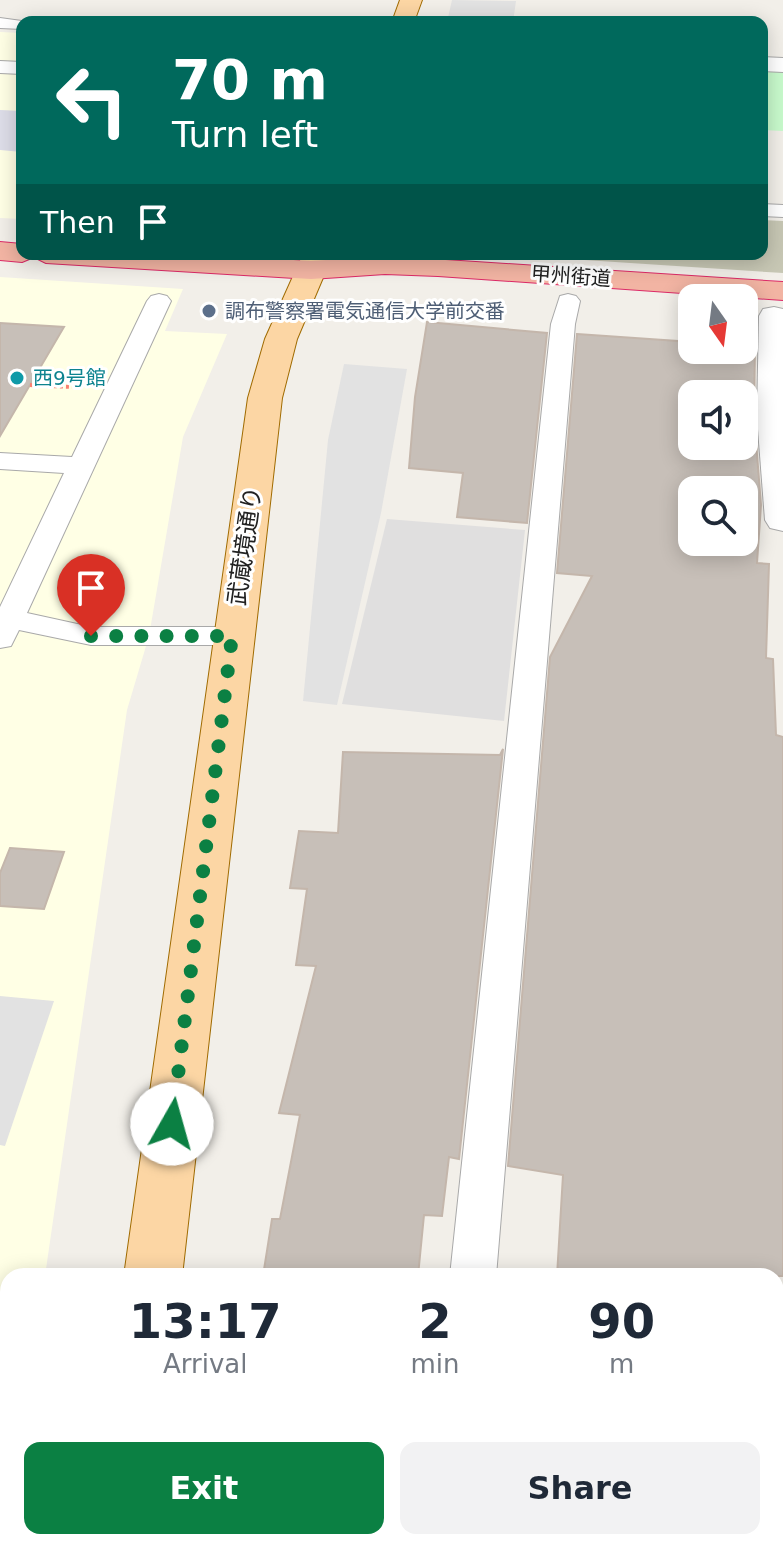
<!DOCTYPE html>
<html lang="en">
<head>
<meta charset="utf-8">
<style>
	body { margin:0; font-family:"DejaVu Sans","Noto Sans JP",sans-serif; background:#f2f2f3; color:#1f2937; height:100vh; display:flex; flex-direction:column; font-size:30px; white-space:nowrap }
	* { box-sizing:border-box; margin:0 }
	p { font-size:26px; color:#747a83 }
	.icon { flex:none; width:44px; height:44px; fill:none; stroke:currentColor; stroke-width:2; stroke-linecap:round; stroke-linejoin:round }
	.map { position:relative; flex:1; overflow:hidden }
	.drawer { position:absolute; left:0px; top:1268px; width:784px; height:282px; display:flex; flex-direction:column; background:#fff; border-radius:24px 24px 0 0; box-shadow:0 4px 20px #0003 }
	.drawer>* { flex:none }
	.top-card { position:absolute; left:16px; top:16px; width:752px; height:244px; border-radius:16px; box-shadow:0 4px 20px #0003; background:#00695c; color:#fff; overflow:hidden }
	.needle { width:52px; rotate:166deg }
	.controls { position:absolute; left:678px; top:284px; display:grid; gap:16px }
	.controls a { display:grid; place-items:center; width:80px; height:80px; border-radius:16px; background:#fff; box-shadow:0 4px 20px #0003; font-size:40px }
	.pin { position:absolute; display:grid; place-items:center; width:68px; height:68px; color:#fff; margin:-82px -34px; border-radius:50% 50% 50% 0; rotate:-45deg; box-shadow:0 0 8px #0007 }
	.pin .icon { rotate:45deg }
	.me { position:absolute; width:88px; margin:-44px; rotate:7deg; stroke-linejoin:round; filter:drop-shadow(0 0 6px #0008) }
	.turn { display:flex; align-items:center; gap:28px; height:168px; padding:0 24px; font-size:36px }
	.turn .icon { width:104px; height:104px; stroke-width:2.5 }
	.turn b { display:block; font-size:56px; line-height:68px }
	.then { display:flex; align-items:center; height:76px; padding:0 24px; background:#0003; gap:16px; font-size:30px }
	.eta { display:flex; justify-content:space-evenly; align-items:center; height:136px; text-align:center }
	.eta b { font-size:48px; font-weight:700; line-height:56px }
	.cta { display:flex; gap:16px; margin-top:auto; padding:16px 24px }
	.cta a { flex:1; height:92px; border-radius:16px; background:#0b8043; color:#fff; font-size:32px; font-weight:700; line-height:92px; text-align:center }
	.cta a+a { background:#f2f2f3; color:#1f2937 }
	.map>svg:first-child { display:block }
	.residential { fill:#e0dfdf }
	.education { fill:#ffffe5 }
	.construction { fill:#c7c7b4 }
	.park { fill:#c8facc }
	.parking { fill:#e2e2e2 }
	.plaza { fill:#dddde8 }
	.building { fill:#c7bfb8; stroke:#c4b6ab; stroke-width:2; fill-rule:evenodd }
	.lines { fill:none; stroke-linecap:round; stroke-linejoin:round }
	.service-casing { stroke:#a9a9a9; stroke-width:2 }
	.minor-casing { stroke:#a9a9a9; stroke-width:2 }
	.primary-casing { stroke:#a06b00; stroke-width:2 }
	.trunk-casing { stroke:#dc2a67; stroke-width:2 }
	.path { stroke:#fa8072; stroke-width:4; stroke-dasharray:3 3; stroke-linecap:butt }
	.service { fill:#fff; fill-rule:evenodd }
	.minor { fill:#fff; fill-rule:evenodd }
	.primary { fill:#fcd6a4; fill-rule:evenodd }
	.trunk { fill:#f2b4a3; fill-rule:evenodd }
	.route { stroke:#0b8043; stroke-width:14; stroke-dasharray:0 25.2 }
	.service-dot { fill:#5c6f8a; stroke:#fff; stroke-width:3 }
	.culture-dot { fill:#0f9aa8; stroke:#fff; stroke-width:3 }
	.labels { text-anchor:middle; stroke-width:6; stroke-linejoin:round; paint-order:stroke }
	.far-street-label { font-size:20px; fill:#222; stroke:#fff }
	.far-service-label { font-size:20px; fill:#4e5e75; stroke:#fff; text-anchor:start }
	.far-culture-label { font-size:20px; fill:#0d838f; stroke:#fff; text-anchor:start }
	.street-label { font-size:24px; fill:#222; stroke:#fff }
</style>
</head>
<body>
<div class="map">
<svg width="783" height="1549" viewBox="0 0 783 1549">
	<rect width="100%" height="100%" fill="#f2efe9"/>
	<!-- residential -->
	<path class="residential" d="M387,519L525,530L504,721L342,704Z"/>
	<!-- education -->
	<g class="education">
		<path d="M0,32L22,33V219L0,218Z"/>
		<path d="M0,277L183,289L165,331L227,334L183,437L149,636L127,710L45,1276H8L6,1549H0Z"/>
	</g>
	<!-- construction -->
	<path class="construction" d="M762,220L783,221V273L492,254H762Z"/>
	<!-- park -->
	<path class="park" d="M762,62L783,63V131L762,130Z"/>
	<!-- parking -->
	<g class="parking">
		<path d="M452,0L516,1L513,22H447Z"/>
		<path d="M344,364L407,369L381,513L337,705L303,701L328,440Z"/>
		<path d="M0,996L54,1001L5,1146L0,1145Z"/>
	</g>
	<!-- plaza -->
	<path class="plaza" d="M0,110L22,111V152L0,150Z"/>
	<!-- building -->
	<g class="building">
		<path d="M427,322L547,333L527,523L457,517L463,473L409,468L415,397Z"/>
		<path d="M0,323L64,327L0,436Z"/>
		<path d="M577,334L692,342V350H744V346H755L754,416L761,505L757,563L769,564L766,658L773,659L776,735L783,737V1276H557L563,1175L508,1166L550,657L592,576L557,573ZM692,394H744V446H692ZM692,490H744V542H692Z"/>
		<path d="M503,749L459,1159L449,1157L442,1216L424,1215L418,1276H263L272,1219H280L300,1115L279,1113L316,966L296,965L307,889L290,888L299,831L338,833L343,752L500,755Z"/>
		<path d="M10,848L64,852L44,909L0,906V873Z"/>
	</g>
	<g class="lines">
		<defs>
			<g id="service">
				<path d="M0,18L29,22H22V29L0,28Z"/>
				<path d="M0,61L22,62V74L0,73Z"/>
				<path d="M762,204L783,205V217L762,216Z"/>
				<path d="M159,294L167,296L171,301L27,613L91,627H232L243,629L247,636L243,643L232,645H91L19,630L11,646L0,648V607L64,473L0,469V453L72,457L147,301L151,296Z"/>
				<path d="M568,294L576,296L580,301L575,324L496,1276H450L551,324L560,296Z"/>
			</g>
			<g id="minor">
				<path d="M762,57L783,58V72L762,71Z"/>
				<path d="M774,307L783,309V531L770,528L765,520L757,416L759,316L763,309Z"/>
			</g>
			<g id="primary">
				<path d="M400,0H422L414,22H392Z"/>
				<path d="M303,254H333L297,339L282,398L182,1276H124L248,398L265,339Z"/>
				<path d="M87,1542H153L152,1549H86Z"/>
			</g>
			<path id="trunk" d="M0,242L22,244V254H192L311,261L385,256L783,282V300L438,276L385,274L311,279L46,263L34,257L22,262L0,260Z"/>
		</defs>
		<!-- service casing -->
		<use href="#service" class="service-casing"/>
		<!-- minor casing -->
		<use href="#minor" class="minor-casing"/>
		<!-- primary casing -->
		<use href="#primary" class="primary-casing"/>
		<!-- trunk casing -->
		<use href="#trunk" class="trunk-casing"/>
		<!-- path -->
		<path class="path" d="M30,385L72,387"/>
		<!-- service -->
		<use href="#service" class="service"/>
		<!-- minor -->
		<use href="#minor" class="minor"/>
		<!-- primary -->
		<use href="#primary" class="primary"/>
		<!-- trunk -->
		<use href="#trunk" class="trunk"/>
	</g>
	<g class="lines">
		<!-- route -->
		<path class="route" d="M91,636H232L172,1124"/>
	</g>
	<!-- markers -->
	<circle class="service-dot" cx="209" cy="311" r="8"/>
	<circle class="culture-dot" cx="17" cy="378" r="8"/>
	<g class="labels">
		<!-- far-street labels -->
		<g class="far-street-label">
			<text transform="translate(571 276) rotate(4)" y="7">甲州街道</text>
		</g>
		<!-- far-service labels -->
		<g class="far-service-label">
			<text x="225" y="318">調布警察署電気通信大学前交番</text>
		</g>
		<!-- far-culture labels -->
		<g class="far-culture-label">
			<text x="33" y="385">西9号館</text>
		</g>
		<!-- street labels -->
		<g class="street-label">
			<text transform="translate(245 546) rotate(-82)" y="8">武蔵境通り</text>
		</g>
	</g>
</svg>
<div class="controls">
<a><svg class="needle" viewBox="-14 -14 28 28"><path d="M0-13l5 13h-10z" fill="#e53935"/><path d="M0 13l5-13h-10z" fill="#747a83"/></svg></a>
<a><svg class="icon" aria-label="sound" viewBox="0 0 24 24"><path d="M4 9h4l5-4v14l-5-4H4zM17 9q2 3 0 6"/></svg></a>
<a><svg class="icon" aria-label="search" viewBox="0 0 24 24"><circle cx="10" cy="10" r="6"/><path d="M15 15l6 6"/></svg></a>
</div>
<div class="pin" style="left:91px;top:636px;background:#d93025"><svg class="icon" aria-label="arrive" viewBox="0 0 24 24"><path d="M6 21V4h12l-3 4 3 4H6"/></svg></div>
<svg class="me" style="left:172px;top:1124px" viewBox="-20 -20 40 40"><circle r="19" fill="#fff"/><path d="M0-13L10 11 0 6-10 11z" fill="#0b8043"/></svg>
<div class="top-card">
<div class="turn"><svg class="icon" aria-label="left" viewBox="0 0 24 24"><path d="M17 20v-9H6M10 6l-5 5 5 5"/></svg><div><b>70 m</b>Turn left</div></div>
<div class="then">Then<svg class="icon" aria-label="arrive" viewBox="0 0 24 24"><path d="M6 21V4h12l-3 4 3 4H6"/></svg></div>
</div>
<section class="drawer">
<div class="eta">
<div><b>13:17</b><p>Arrival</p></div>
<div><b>2</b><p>min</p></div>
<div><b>90</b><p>m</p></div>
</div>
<div class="cta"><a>Exit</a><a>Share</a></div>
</section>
</div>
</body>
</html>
